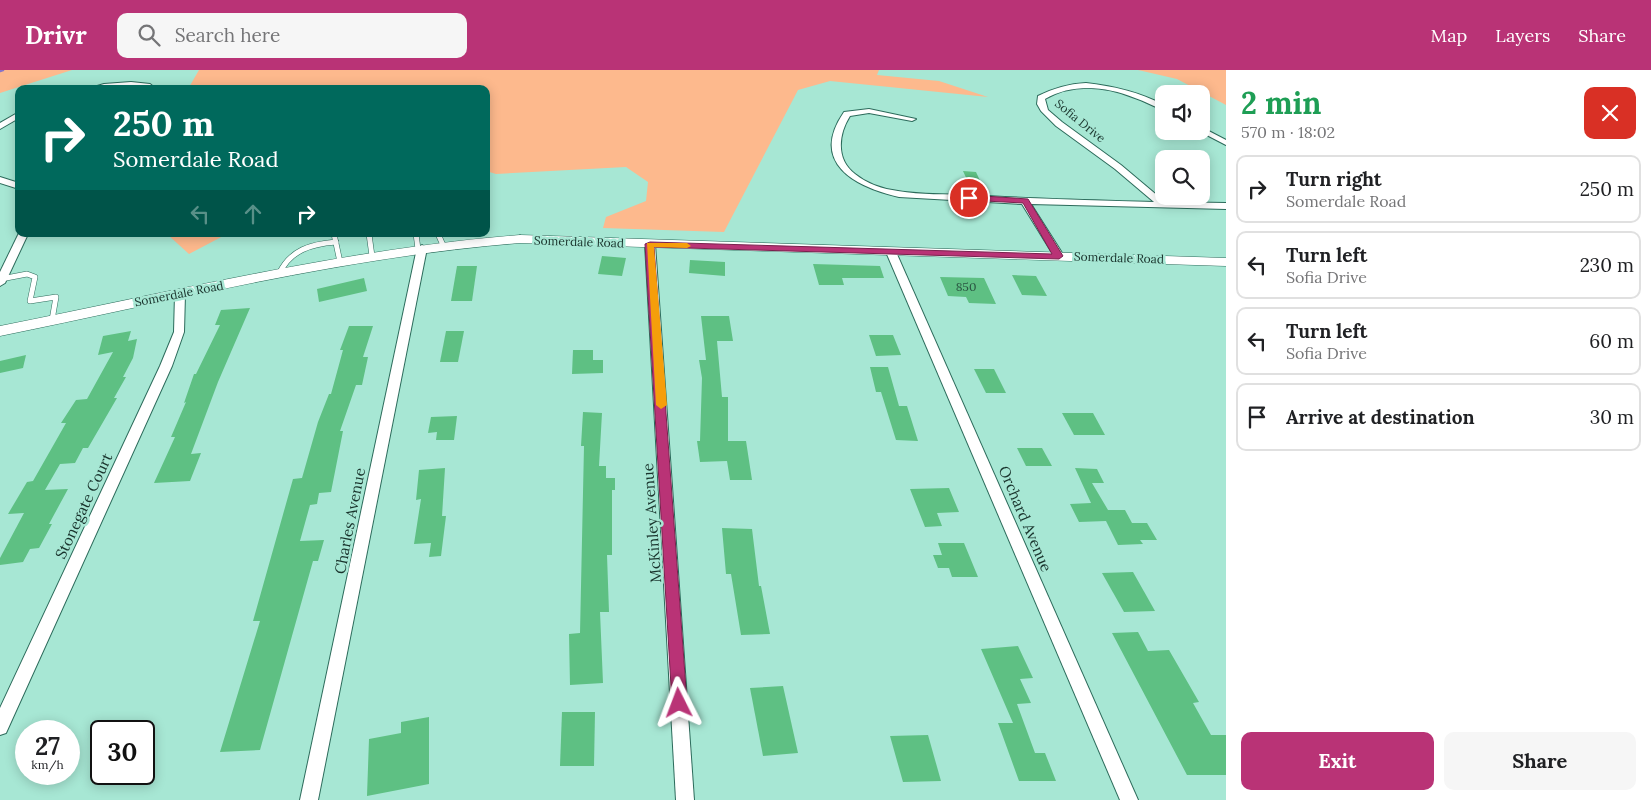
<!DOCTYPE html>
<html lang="en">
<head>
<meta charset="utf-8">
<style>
	body { margin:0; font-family:Lora,serif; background:#f6f6f6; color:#202124; height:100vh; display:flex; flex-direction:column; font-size:19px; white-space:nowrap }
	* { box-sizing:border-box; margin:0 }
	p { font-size:16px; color:#757577 }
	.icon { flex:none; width:28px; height:28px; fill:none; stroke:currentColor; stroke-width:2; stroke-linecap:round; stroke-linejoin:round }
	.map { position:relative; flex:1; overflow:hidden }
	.drawer { display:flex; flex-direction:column; background:#fff; width:425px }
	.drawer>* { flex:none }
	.guide { position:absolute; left:15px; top:15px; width:475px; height:152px; border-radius:10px; box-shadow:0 2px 12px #0003; background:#00695c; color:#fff; overflow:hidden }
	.fabs { position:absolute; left:1155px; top:15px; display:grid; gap:10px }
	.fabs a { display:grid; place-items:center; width:55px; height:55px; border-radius:10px; background:#fff; box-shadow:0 2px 12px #0003; font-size:25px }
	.speed { position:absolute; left:15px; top:650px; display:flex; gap:10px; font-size:25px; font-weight:700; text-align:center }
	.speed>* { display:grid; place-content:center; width:65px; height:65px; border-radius:50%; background:#fff; box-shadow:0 2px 12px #0003; line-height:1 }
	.speed small { font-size:12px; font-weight:400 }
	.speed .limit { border:2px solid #111; border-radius:8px; background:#fff; color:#111 }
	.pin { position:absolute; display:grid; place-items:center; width:42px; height:42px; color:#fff; margin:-21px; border:2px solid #fff; border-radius:50%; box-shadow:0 1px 5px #0007 }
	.me { position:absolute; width:55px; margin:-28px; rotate:357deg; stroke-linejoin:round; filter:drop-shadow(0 0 4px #0008) }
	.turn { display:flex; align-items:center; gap:18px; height:105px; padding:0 15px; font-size:22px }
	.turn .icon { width:65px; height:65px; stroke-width:2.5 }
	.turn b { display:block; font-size:35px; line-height:42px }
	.lanes { display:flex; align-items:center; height:48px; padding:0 15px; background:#0003; justify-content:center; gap:25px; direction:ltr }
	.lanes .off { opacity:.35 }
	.round { display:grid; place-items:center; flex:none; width:52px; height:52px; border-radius:10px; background:#f6f6f6 }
	.head { display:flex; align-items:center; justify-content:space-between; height:85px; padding:0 15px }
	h1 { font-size:30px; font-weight:700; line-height:38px; color:#1e9e55 }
	.cta { display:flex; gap:10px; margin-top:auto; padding:10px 15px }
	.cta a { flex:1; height:58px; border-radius:10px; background:#b93376; color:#fff; font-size:20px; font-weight:700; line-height:58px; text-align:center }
	.cta a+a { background:#f6f6f6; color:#202124 }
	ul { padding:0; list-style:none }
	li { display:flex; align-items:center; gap:15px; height:68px; margin:0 10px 8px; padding:0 5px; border:2px solid #e0e0e0; border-radius:10px }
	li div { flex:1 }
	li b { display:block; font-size:19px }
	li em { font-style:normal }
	header { display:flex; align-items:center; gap:30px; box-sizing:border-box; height:70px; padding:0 25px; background:#b93376; color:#fff }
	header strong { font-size:24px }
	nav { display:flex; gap:28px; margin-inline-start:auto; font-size:18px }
	.search { width:350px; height:45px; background:#f6f6f6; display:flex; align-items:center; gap:12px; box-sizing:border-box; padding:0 18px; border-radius:10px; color:#757577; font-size:19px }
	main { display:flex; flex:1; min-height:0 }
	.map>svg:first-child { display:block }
	.green { fill:#fdb98d }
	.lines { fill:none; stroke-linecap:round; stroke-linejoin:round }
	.stream { stroke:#8872c8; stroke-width:2.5 }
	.building { fill:#5ec083 }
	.lane-casing { stroke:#2c6b5b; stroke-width:6 }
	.street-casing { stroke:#2c6b5b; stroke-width:2 }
	.secondary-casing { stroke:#2c6b5b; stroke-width:1 }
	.lane { stroke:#fff; stroke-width:5 }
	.street { fill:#fff; fill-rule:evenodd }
	.secondary { fill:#fff; fill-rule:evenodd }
	.route { fill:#b93376; stroke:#78214d }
	.slow { fill:#f59e0b }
	.labels { text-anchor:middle; stroke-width:5; stroke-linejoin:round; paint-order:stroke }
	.far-street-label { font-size:12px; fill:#19332c; stroke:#a7e7d4 }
	.number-label { font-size:12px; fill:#2a5642 }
	.street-label { font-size:15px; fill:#19332c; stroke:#a7e7d4 }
</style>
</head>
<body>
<header>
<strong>Drivr</strong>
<div class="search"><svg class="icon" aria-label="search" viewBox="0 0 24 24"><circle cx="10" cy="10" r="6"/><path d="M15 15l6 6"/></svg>Search here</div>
<nav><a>Map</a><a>Layers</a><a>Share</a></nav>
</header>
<main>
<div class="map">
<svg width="1226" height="730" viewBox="0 0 1226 730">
	<rect width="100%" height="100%" fill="#a7e7d4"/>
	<!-- green -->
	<g class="green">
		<path d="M0,0H72L0,23Z"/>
		<path d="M199,0H879L877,5L939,11L988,27L830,11L798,20L724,162L603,158L606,147L646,131L648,112L626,97L496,104L486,101V19H188Z"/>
		<path d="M1138,0H1226V35L1177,9Z"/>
		<path d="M167,164H227L189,184Z"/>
	</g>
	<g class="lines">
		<!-- stream -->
		<path class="stream" d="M0,1L3,0"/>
	</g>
	<!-- building -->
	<g class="building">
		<path d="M963,101L976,102L982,115L969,114Z"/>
		<path d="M602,186L626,188L622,206L598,204Z"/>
		<path d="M690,190L725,192V206L689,203Z"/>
		<path d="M813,194L880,196L884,208H842L844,215H819Z"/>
		<path d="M457,196H477L472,231H451Z"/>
		<path d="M1012,205L1036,206L1047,226L1022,225Z"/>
		<path d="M940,207L984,208L996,234L969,233L966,227L948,226Z"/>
		<path d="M364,208L367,221L319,232L317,219Z"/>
		<path d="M250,238L218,312L191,384L201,383L190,411L154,413L175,367H171L186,332L184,333L194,304H196L220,255H215L221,240Z"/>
		<path d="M701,246H729L733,271H717L722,327H728V371H746L752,410H730L727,391L700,392L697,371H700L702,308L699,290H706Z"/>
		<path d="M349,256H373L363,287H368L362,315H356L340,361H343L331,422L319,423L317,434L310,435L300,471L324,470L318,491H313L260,680L220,682L260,551H253L293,409L302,408L318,352L329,324H331L343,280H340Z"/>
		<path d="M131,261L128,271L137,269L133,288L123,307H126L114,328H117L88,378H83L75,393L60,394L45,420L68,419L49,454H52L39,478L30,479L23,492L0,495V488L24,443L8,444L27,412L33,411L66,353H61L76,330L87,329L113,282L98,285L103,266Z"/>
		<path d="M446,261H464L458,292H440Z"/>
		<path d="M869,265H893L901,285L876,286Z"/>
		<path d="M573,280H593V290H603V303L572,304Z"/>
		<path d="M26,285L23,298L0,303V291Z"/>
		<path d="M870,297H888L899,336H907L918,371L896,370L881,322H876Z"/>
		<path d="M974,299H994L1006,323H986Z"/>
		<path d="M583,342L602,343L599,396H606V408H615V420H612V485H607L609,542H600L603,613L570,615L569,564L580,563L584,376H581Z"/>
		<path d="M1062,343H1093L1105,365H1074Z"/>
		<path d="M457,346L454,370H436L437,362L428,363L431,347Z"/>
		<path d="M1017,378H1042L1052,396H1026Z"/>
		<path d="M445,398L442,446H446L441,486L429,487L431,473L414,474L421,429L416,430L419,400Z"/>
		<path d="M1075,398L1097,399L1104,413H1092L1108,440H1125L1132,453H1147L1157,470H1140L1143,474L1118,475L1106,451L1079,452L1070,434L1091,433Z"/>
		<path d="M949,418L959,442L937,443L942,456L925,457L910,419Z"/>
		<path d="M722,458L752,459L759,516H761L770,564L741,565L731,504H726Z"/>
		<path d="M938,473H964L978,507H952L949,498H938L933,485H942Z"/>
		<path d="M1133,502L1155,541L1124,542L1102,503Z"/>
		<path d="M1138,562L1148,581L1169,580L1199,632L1193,633L1211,665H1226V705H1187L1112,563Z"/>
		<path d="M1018,576L1033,608L1020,609L1031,633L1017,634L1035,683H1045L1056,711H1019L998,653H1013L981,579Z"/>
		<path d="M783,616L798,683L763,686L750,618Z"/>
		<path d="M562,642H595L594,696H560Z"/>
		<path d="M429,647V714L367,726L369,669L401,663V652Z"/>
		<path d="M928,665L941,711L903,712L890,666Z"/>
	</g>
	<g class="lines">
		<defs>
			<g id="lane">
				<path d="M334,164L340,192"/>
				<path d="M369,164L372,186"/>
				<path d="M416,164L418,179"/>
				<path d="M438,164L443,175"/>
				<path d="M279,204C290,180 311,174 336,172"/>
				<path d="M1,209L27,204L35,207L30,231L56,227L52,250"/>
			</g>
			<g id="street">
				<path d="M131,12L150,14L156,19L131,16L87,19L104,14Z"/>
				<path d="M1086,13C1113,16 1139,22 1164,35V40C1154,37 1145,31 1135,28C1105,16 1073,13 1045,29L1048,40L1062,52L1121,95L1165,132L1226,133V139L1031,134L1064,186L1059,189L1054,186L1022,134L899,127C855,117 809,93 844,42L869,39L916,49L912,51L869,43L850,46C838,65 836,90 855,104C867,114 883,119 898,121C921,125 946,124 970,125C1031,129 1092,130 1154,132L1115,99L1056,56L1041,41L1037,34L1038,26C1054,18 1068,14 1086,13Z"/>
				<path d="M19,42V48L0,59V53Z"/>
				<path d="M1201,57L1226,70V75L1199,61H1201Z"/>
				<path d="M0,107L19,113V119L0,113Z"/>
				<path d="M19,163L28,164L5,213L0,216V202Z"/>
				<path d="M650,171L655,174L694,730H676L645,174Z"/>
				<path d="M422,175L427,178L318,730H300L417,178Z"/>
				<path d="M891,179L896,182L1138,730H1120L886,182Z"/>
				<path d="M180,221L185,224L184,262L172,296L6,663L0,665V638L160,296L174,262L175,224Z"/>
			</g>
			<path id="secondary" d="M520,165L1226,188V196L520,173C345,187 172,231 0,266V256C172,222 345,179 520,165Z"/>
		</defs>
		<!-- lane casing -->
		<use href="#lane" class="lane-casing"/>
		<!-- street casing -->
		<use href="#street" class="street-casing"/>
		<!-- secondary casing -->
		<use href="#secondary" class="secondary-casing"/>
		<!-- lane -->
		<use href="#lane" class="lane"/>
		<!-- street -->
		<use href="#street" class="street"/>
		<!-- secondary -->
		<use href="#secondary" class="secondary"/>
	</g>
	<!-- route -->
	<path class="route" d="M969,125L1028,129L1063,186L1059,189L654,177L687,633L685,639L679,641L674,639L672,633L645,174L650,172L1052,184L1023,133L966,130V126Z"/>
	<!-- slow -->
	<path class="slow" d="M647,173H687L691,176L687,178L654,177L667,335L661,339L656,335Z"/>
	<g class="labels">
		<!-- far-street labels -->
		<g class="far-street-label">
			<text transform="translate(1080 51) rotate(39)" y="4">Sofia Drive</text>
			<text transform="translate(579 172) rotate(2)" y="4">Somerdale Road</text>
			<text transform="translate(1119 188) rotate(2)" y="4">Somerdale Road</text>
			<text transform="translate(179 224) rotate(-11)" y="4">Somerdale Road</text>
		</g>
		<!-- number labels -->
		<g class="number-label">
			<text x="966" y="221">850</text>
		</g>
		<!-- street labels -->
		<g class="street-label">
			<text transform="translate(84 436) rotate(-65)" y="5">Stonegate Court</text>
			<text transform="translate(1025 449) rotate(67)" y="5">Orchard Avenue</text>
			<text transform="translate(350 451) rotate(-79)" y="5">Charles Avenue</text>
			<text transform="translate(652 453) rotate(-94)" y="5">McKinley Avenue</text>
		</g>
	</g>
</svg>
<div class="fabs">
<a><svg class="icon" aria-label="sound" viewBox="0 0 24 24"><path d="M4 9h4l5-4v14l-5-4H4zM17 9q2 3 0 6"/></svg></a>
<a><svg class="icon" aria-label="search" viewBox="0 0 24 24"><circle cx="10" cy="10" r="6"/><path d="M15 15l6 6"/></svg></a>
</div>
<div class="speed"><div>27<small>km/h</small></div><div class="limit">30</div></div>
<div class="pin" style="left:969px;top:128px;background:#d93025"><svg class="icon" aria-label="arrive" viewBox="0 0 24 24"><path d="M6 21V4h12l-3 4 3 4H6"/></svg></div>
<svg class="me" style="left:679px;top:633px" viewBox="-20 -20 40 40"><path d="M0-17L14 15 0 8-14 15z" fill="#b93376" stroke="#fff" stroke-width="4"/></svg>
<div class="guide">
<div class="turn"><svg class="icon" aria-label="right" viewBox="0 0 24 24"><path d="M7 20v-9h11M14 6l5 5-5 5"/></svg><div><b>250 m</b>Somerdale Road</div></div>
<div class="lanes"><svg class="icon off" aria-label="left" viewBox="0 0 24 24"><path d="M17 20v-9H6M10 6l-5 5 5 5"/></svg><svg class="icon off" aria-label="ahead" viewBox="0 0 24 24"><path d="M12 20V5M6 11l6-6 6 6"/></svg><svg class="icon" aria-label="right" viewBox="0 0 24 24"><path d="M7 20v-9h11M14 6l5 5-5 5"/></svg></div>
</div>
</div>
<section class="drawer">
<div class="head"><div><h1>2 min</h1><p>570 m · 18:02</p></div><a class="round" style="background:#d93025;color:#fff"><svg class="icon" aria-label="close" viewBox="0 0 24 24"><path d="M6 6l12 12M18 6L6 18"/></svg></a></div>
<ul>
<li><svg class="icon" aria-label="right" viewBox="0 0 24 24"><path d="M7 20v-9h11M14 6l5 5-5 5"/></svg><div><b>Turn right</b><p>Somerdale Road</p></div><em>250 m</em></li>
<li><svg class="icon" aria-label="left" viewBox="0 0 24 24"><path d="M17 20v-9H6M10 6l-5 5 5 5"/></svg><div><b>Turn left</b><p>Sofia Drive</p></div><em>230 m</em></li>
<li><svg class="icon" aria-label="left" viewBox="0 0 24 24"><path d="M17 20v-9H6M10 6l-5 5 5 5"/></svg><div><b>Turn left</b><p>Sofia Drive</p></div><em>60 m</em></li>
<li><svg class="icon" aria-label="arrive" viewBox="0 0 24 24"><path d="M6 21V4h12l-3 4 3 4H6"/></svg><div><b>Arrive at destination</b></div><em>30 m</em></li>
</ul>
<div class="cta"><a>Exit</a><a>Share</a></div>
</section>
</main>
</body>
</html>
